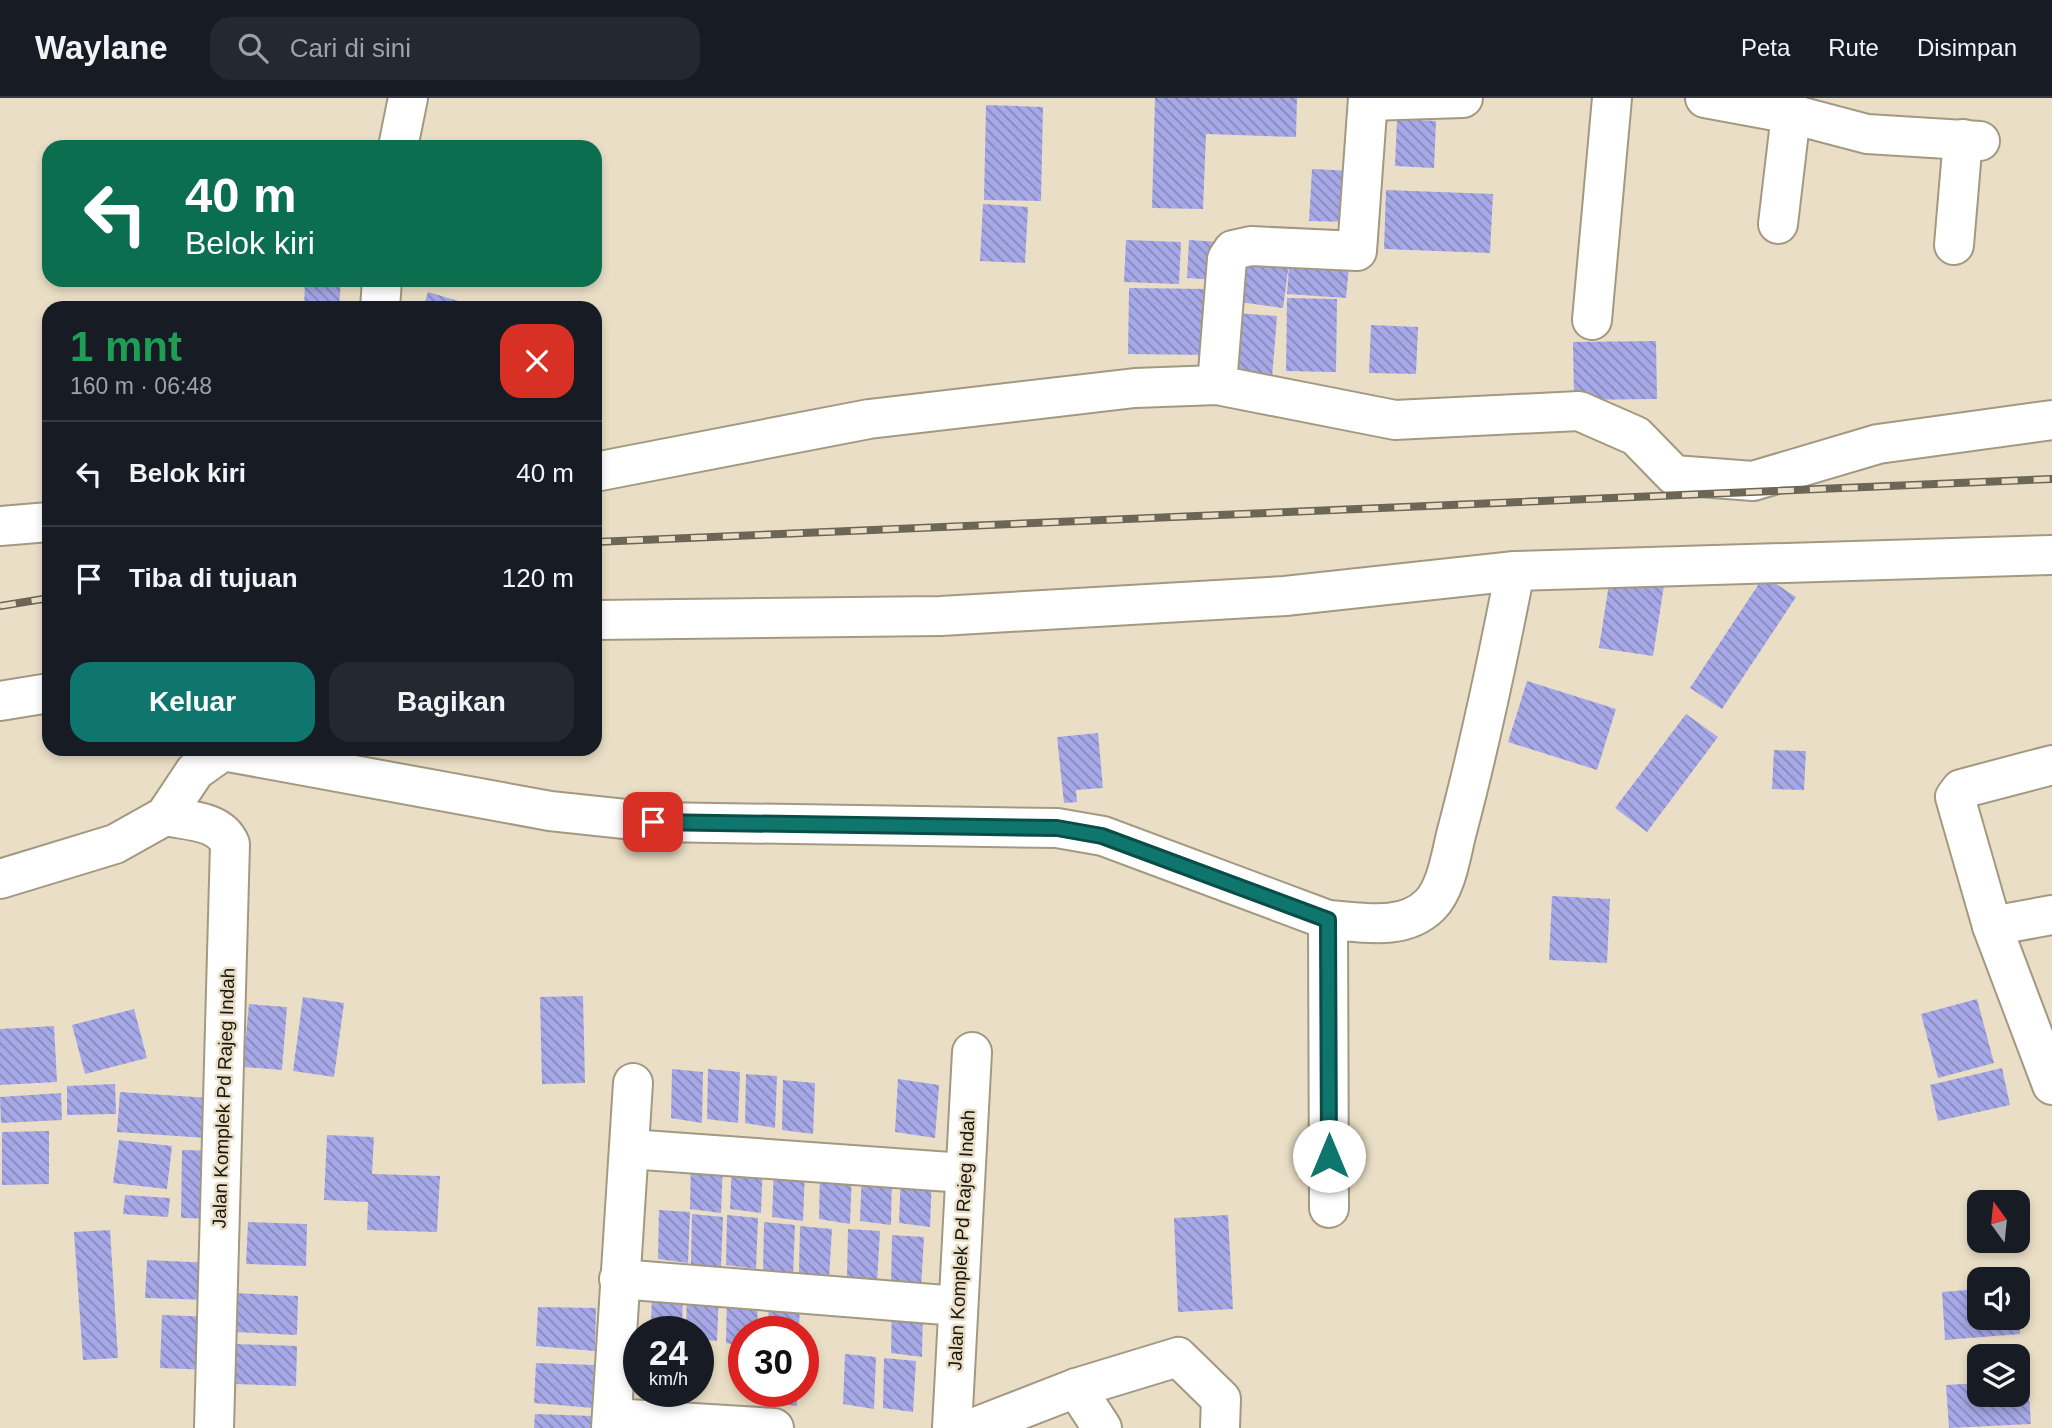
<!DOCTYPE html>
<html lang="id">
<head>
<meta charset="utf-8">
<style>
	body { margin:0; font-family:Arial,sans-serif; background:#242831; color:#f1f3f6; height:100vh; display:flex; flex-direction:column; font-size:26px; white-space:nowrap }
	* { box-sizing:border-box; margin:0 }
	p { font-size:23px; color:#9ea1a6 }
	.icon { flex:none; width:38px; height:38px; fill:none; stroke:currentColor; stroke-width:2; stroke-linecap:round; stroke-linejoin:round }
	.map { position:relative; flex:1; overflow:hidden }
	.details { position:absolute; left:42px; top:203px; width:560px; height:455px; display:flex; flex-direction:column; background:#171b24; border-radius:21px; box-shadow:0 4px 10px #0003 }
	.details>* { flex:none }
	.hud { position:absolute; left:42px; top:42px; width:560px; height:147px; border-radius:21px; box-shadow:0 4px 10px #0003; background:#0b6e4f; color:#fff; overflow:hidden }
	.needle { width:46px; rotate:345deg }
	.controls { position:absolute; left:1967px; top:1092px; display:grid; gap:14px }
	.controls a { display:grid; place-items:center; width:63px; height:63px; border-radius:14px; background:#171b24; box-shadow:0 4px 10px #0003; font-size:35px }
	.speed { position:absolute; left:623px; top:1218px; display:flex; gap:14px; font-size:35px; font-weight:700; text-align:center }
	.speed>* { display:grid; place-content:center; width:91px; height:91px; border-radius:50%; background:#171b24; box-shadow:0 4px 10px #0003; line-height:1 }
	.speed small { font-size:18px; font-weight:400 }
	.speed .limit { border:10px solid #d22; background:#fff; color:#111 }
	.pin { position:absolute; display:grid; place-items:center; width:60px; height:60px; color:#fff; margin:-30px; border-radius:14px; box-shadow:0 4px 10px #0006 }
	.me { position:absolute; width:77px; margin:-38px; rotate:0deg; stroke-linejoin:round; filter:drop-shadow(0 0 5px #0008) }
	.turn { display:flex; align-items:center; gap:24px; height:147px; padding:0 28px; font-size:32px }
	.turn .icon { width:91px; height:91px; stroke-width:2.5 }
	.turn b { display:block; font-size:49px; line-height:60px }
	.round { display:grid; place-items:center; flex:none; width:74px; height:74px; border-radius:21px; background:#242831 }
	.head { display:flex; align-items:center; justify-content:space-between; height:119px; padding:0 28px }
	h1 { font-size:42px; font-weight:700; line-height:52px; color:#1e9e55 }
	.action { display:flex; gap:14px; margin-top:auto; padding:14px 28px }
	.action a { flex:1; height:80px; border-radius:21px; background:#0f766e; color:#fff; font-size:28px; font-weight:700; line-height:80px; text-align:center }
	.action a+a { background:#242831; color:#f1f3f6 }
	ul { padding:0; list-style:none }
	li { display:flex; align-items:center; gap:21px; height:105px; padding:0 28px; border-top:2px solid #363941 }
	li div { flex:1 }
	li b { display:block; font-size:26px }
	li em { font-style:normal }
	header { display:flex; align-items:center; gap:42px; box-sizing:border-box; height:98px; padding:0 35px; background:#171b24; border-bottom:2px solid #363941 }
	header strong { font-size:33px }
	nav { display:flex; gap:38px; margin-inline-start:auto; font-size:24px }
	.search { width:490px; height:63px; background:#242831; display:flex; align-items:center; gap:18px; box-sizing:border-box; padding:0 24px; border-radius:21px; color:#9ea1a6; font-size:26px }
	.map>svg:first-child { display:block }
	.building { fill:url(#building-back-hatch) }
	.lines { fill:none; stroke-linecap:round; stroke-linejoin:round }
	.street-casing { stroke:#a39981; stroke-width:42 }
	.street { stroke:#fff; stroke-width:38 }
	.rail-casing { stroke:#6d6657; stroke-width:8 }
	.rail { stroke:#eadfc6; stroke-width:5; stroke-dasharray:16; stroke-linecap:butt }
	.route-casing { stroke:#0a4d48; stroke-width:18 }
	.route { stroke:#0f766e; stroke-width:12 }
	.labels { text-anchor:middle; stroke-width:5; stroke-linejoin:round; paint-order:stroke }
	.street-label { font-size:19px; fill:#1b170e; stroke:#eadfc6 }
</style>
</head>
<body>
<header>
<strong>Waylane</strong>
<div class="search"><svg class="icon" aria-label="search" viewBox="0 0 24 24"><circle cx="10" cy="10" r="6"/><path d="M15 15l6 6"/></svg>Cari di sini</div>
<nav><a>Peta</a><a>Rute</a><a>Disimpan</a></nav>
</header>
<div class="map">
<svg width="2052" height="1330" viewBox="0 0 2052 1330">
	<defs>
		<pattern id="building-back-hatch" width="6" height="6" patternUnits="userSpaceOnUse" patternTransform="scale(1.75)"><rect width="6" height="6" fill="#a6a8e7"/><path d="M-1 5l2 2M0 0l6 6M5-1l2 2" fill="none" stroke="#8688ba"/></pattern>
	</defs>
	<rect width="100%" height="100%" fill="#eadfc6"/>
	<!-- building -->
	<g class="building">
		<path d="M1155,0H1297L1296,39L1206,36L1203,111L1152,110Z"/>
		<path d="M986,7L1043,9L1041,103L984,102Z"/>
		<path d="M1397,21L1436,23L1434,70L1395,68Z"/>
		<path d="M1312,71L1355,73L1353,124L1309,123Z"/>
		<path d="M1386,92L1493,96L1490,155L1384,151Z"/>
		<path d="M983,106L1028,109L1025,165L980,163Z"/>
		<path d="M1126,142L1181,144L1179,186L1124,184Z"/>
		<path d="M1189,142L1220,144L1218,182L1187,180Z"/>
		<path d="M1290,155L1350,159L1346,200L1287,196Z"/>
		<path d="M1238,158L1289,165L1283,210L1232,203Z"/>
		<path d="M305,182H341L339,210H304Z"/>
		<path d="M1129,190L1210,191L1209,257L1128,256Z"/>
		<path d="M428,194L479,209V210H423Z"/>
		<path d="M1287,200L1337,201L1336,274L1286,273Z"/>
		<path d="M1236,215L1277,218L1272,280L1231,276Z"/>
		<path d="M1371,227L1418,229L1416,276L1369,275Z"/>
		<path d="M1656,243L1657,301L1574,302L1573,244Z"/>
		<path d="M1611,473L1665,481L1653,558L1599,550Z"/>
		<path d="M1764,478L1796,499L1722,611L1690,590Z"/>
		<path d="M1527,583L1616,611L1597,672L1508,644Z"/>
		<path d="M1686,616L1718,639L1647,734L1615,710Z"/>
		<path d="M1098,635L1103,690L1076,692L1077,704L1064,705L1057,639Z"/>
		<path d="M1774,652L1806,653L1804,692L1772,691Z"/>
		<path d="M1552,798L1610,801L1607,865L1549,862Z"/>
		<path d="M583,898L585,985L542,986L540,899Z"/>
		<path d="M303,899L344,905L334,979L293,973Z"/>
		<path d="M1977,901L1994,965L1938,980L1921,916Z"/>
		<path d="M249,906L287,909L282,972L243,969Z"/>
		<path d="M134,911L147,960L85,976L72,927Z"/>
		<path d="M54,928L57,984L0,987V931Z"/>
		<path d="M2002,970L2010,1007L1938,1023L1930,987Z"/>
		<path d="M672,971L703,974L702,1025L671,1020Z"/>
		<path d="M708,971L740,974L738,1025L707,1021Z"/>
		<path d="M746,976L777,978L775,1030L745,1025Z"/>
		<path d="M898,981L939,987L935,1040L895,1034Z"/>
		<path d="M783,982L815,985L813,1036L782,1032Z"/>
		<path d="M115,986L116,1016L67,1017V988Z"/>
		<path d="M120,994L210,1000L207,1040L117,1034Z"/>
		<path d="M61,995L62,1022L1,1025L0,999Z"/>
		<path d="M49,1033V1086L2,1087V1034Z"/>
		<path d="M327,1037L374,1039L372,1076L440,1078L437,1134L367,1132L368,1104L324,1102Z"/>
		<path d="M119,1042L172,1048L167,1091L113,1085Z"/>
		<path d="M182,1052L221,1053L219,1121L181,1120Z"/>
		<path d="M691,1061L723,1064L721,1115L690,1111Z"/>
		<path d="M732,1061L763,1063L761,1115L730,1111Z"/>
		<path d="M774,1069L805,1071L803,1123L772,1119Z"/>
		<path d="M820,1072L852,1074L850,1126L819,1121Z"/>
		<path d="M862,1073L892,1076L891,1127L860,1123Z"/>
		<path d="M901,1075L932,1078L930,1129L899,1125Z"/>
		<path d="M125,1097L170,1100L168,1119L123,1116Z"/>
		<path d="M659,1112L690,1114L688,1165L658,1161Z"/>
		<path d="M692,1116L723,1119L721,1170L691,1166Z"/>
		<path d="M727,1117L758,1120L756,1171L726,1167Z"/>
		<path d="M1228,1117L1233,1211L1178,1214L1174,1120Z"/>
		<path d="M248,1124L307,1126L306,1168L246,1166Z"/>
		<path d="M764,1124L795,1127L793,1178L763,1174Z"/>
		<path d="M800,1128L832,1131L829,1182L799,1177Z"/>
		<path d="M848,1131L880,1133L877,1184L847,1180Z"/>
		<path d="M110,1132L118,1260L83,1262L74,1134Z"/>
		<path d="M892,1137L924,1139L921,1191L891,1187Z"/>
		<path d="M147,1162L213,1165L211,1202L145,1200Z"/>
		<path d="M652,1187L683,1190L682,1234H651Z"/>
		<path d="M687,1189L719,1192L717,1243L698,1241V1234H686Z"/>
		<path d="M1979,1191V1220H2019L2020,1236L1945,1242L1942,1194Z"/>
		<path d="M233,1195L298,1198L297,1237L232,1234Z"/>
		<path d="M727,1196L758,1198L757,1234H744V1248L726,1245Z"/>
		<path d="M769,1197L800,1200L799,1234H768Z"/>
		<path d="M892,1205L923,1208L922,1259L891,1255Z"/>
		<path d="M538,1209L596,1210L595,1253L536,1248Z"/>
		<path d="M162,1217L214,1219L211,1272L160,1270Z"/>
		<path d="M235,1246L297,1248L296,1288L233,1286Z"/>
		<path d="M845,1256L876,1259L874,1311L843,1306Z"/>
		<path d="M884,1260L916,1263L913,1314L883,1310Z"/>
		<path d="M536,1265L594,1267L593,1310L534,1305Z"/>
		<path d="M2028,1281L2031,1326L1949,1330L1946,1287L1979,1285V1297H2018V1282Z"/>
		<path d="M767,1293H797V1308L766,1304Z"/>
		<path d="M535,1316L592,1318V1330H534Z"/>
	</g>
	<g class="lines">
		<defs>
			<g id="street">
				<path d="M1705,0L1791,16L1867,36L1980,43"/>
				<path d="M1368,3L1463,0"/>
				<path d="M398,49L408,0"/>
				<path d="M1778,126L1791,16"/>
				<path d="M1954,147L1963,41"/>
				<path d="M380,210L382,182"/>
				<path d="M1592,222L1612,0"/>
				<path d="M1217,287L1227,161L1233,152L1251,148L1357,153L1368,0"/>
				<path d="M595,374L869,321L1135,290L1217,287L1395,322L1579,313L1636,338L1674,377L1753,383L1878,346L2052,322"/>
				<path d="M0,428L49,424"/>
				<path d="M595,522L941,518L1285,498L1515,473L2052,457"/>
				<path d="M0,603L49,595"/>
				<path d="M2052,667L1961,691L1955,699L1992,828L2052,987"/>
				<path d="M165,718C188,723 220,722 230,746L214,1330"/>
				<path d="M0,781L115,746L165,718L195,673L223,653L550,713L653,724L1057,730L1103,738L1328,822L1329,1110"/>
				<path d="M1328,822C1361,824 1403,834 1430,807C1447,790 1451,756 1457,733C1480,647 1498,560 1515,473"/>
				<path d="M1992,828L2052,817"/>
				<path d="M629,1051L964,1075"/>
				<path d="M619,1181L958,1208"/>
				<path d="M612,1320L774,1330"/>
				<path d="M611,1330L633,985"/>
				<path d="M952,1330L972,954"/>
				<path d="M973,1330L1076,1290"/>
				<path d="M1102,1330L1076,1290L1178,1259L1221,1301L1220,1330"/>
			</g>
		</defs>
		<!-- street casing -->
		<use href="#street" class="street-casing"/>
		<!-- street -->
		<use href="#street" class="street"/>
		<defs>
			<g id="rail">
				<path d="M595,444L2052,381"/>
				<path d="M0,508L49,500"/>
			</g>
		</defs>
		<!-- rail casing -->
		<use href="#rail" class="rail-casing"/>
		<!-- rail -->
		<use href="#rail" class="rail"/>
	</g>
	<g class="lines">
		<defs>
			<path id="route" d="M653,724L1057,730L1102,738L1328,822L1329,1058"/>
		</defs>
		<!-- route casing -->
		<use href="#route" class="route-casing"/>
		<!-- route -->
		<use href="#route" class="route"/>
	</g>
	<g class="labels">
		<!-- street labels -->
		<g class="street-label">
			<text transform="translate(223 1000) rotate(-88)" y="7">Jalan Komplek Pd Rajeg Indah</text>
			<text transform="translate(961 1142) rotate(-87)" y="7">Jalan Komplek Pd Rajeg Indah</text>
		</g>
	</g>
</svg>
<div class="controls">
<a><svg class="needle" viewBox="-14 -14 28 28"><path d="M0-13l5 13h-10z" fill="#e53935"/><path d="M0 13l5-13h-10z" fill="#9ea1a6"/></svg></a>
<a><svg class="icon" aria-label="sound" viewBox="0 0 24 24"><path d="M4 9h4l5-4v14l-5-4H4zM17 9q2 3 0 6"/></svg></a>
<a><svg class="icon" aria-label="layers" viewBox="0 0 24 24"><path d="M12 4l9 5-9 5-9-5zM3 14l9 5 9-5"/></svg></a>
</div>
<div class="speed"><div>24<small>km/h</small></div><div class="limit">30</div></div>
<div class="pin" style="left:653px;top:724px;background:#d93025"><svg class="icon" aria-label="arrive" viewBox="0 0 24 24"><path d="M6 21V4h12l-3 4 3 4H6"/></svg></div>
<svg class="me" style="left:1329px;top:1058px" viewBox="-20 -20 40 40"><circle r="19" fill="#fff"/><path d="M0-13L10 11 0 6-10 11z" fill="#0f766e"/></svg>
<div class="hud">
<div class="turn"><svg class="icon" aria-label="left" viewBox="0 0 24 24"><path d="M17 20v-9H6M10 6l-5 5 5 5"/></svg><div><b>40 m</b>Belok kiri</div></div>
</div>
<section class="details">
<div class="head"><div><h1>1 mnt</h1><p>160 m · 06:48</p></div><a class="round" style="background:#d93025;color:#fff"><svg class="icon" aria-label="close" viewBox="0 0 24 24"><path d="M6 6l12 12M18 6L6 18"/></svg></a></div>
<ul>
<li><svg class="icon" aria-label="left" viewBox="0 0 24 24"><path d="M17 20v-9H6M10 6l-5 5 5 5"/></svg><div><b>Belok kiri</b></div><em>40 m</em></li>
<li><svg class="icon" aria-label="arrive" viewBox="0 0 24 24"><path d="M6 21V4h12l-3 4 3 4H6"/></svg><div><b>Tiba di tujuan</b></div><em>120 m</em></li>
</ul>
<div class="action"><a>Keluar</a><a>Bagikan</a></div>
</section>
</div>
</body>
</html>
